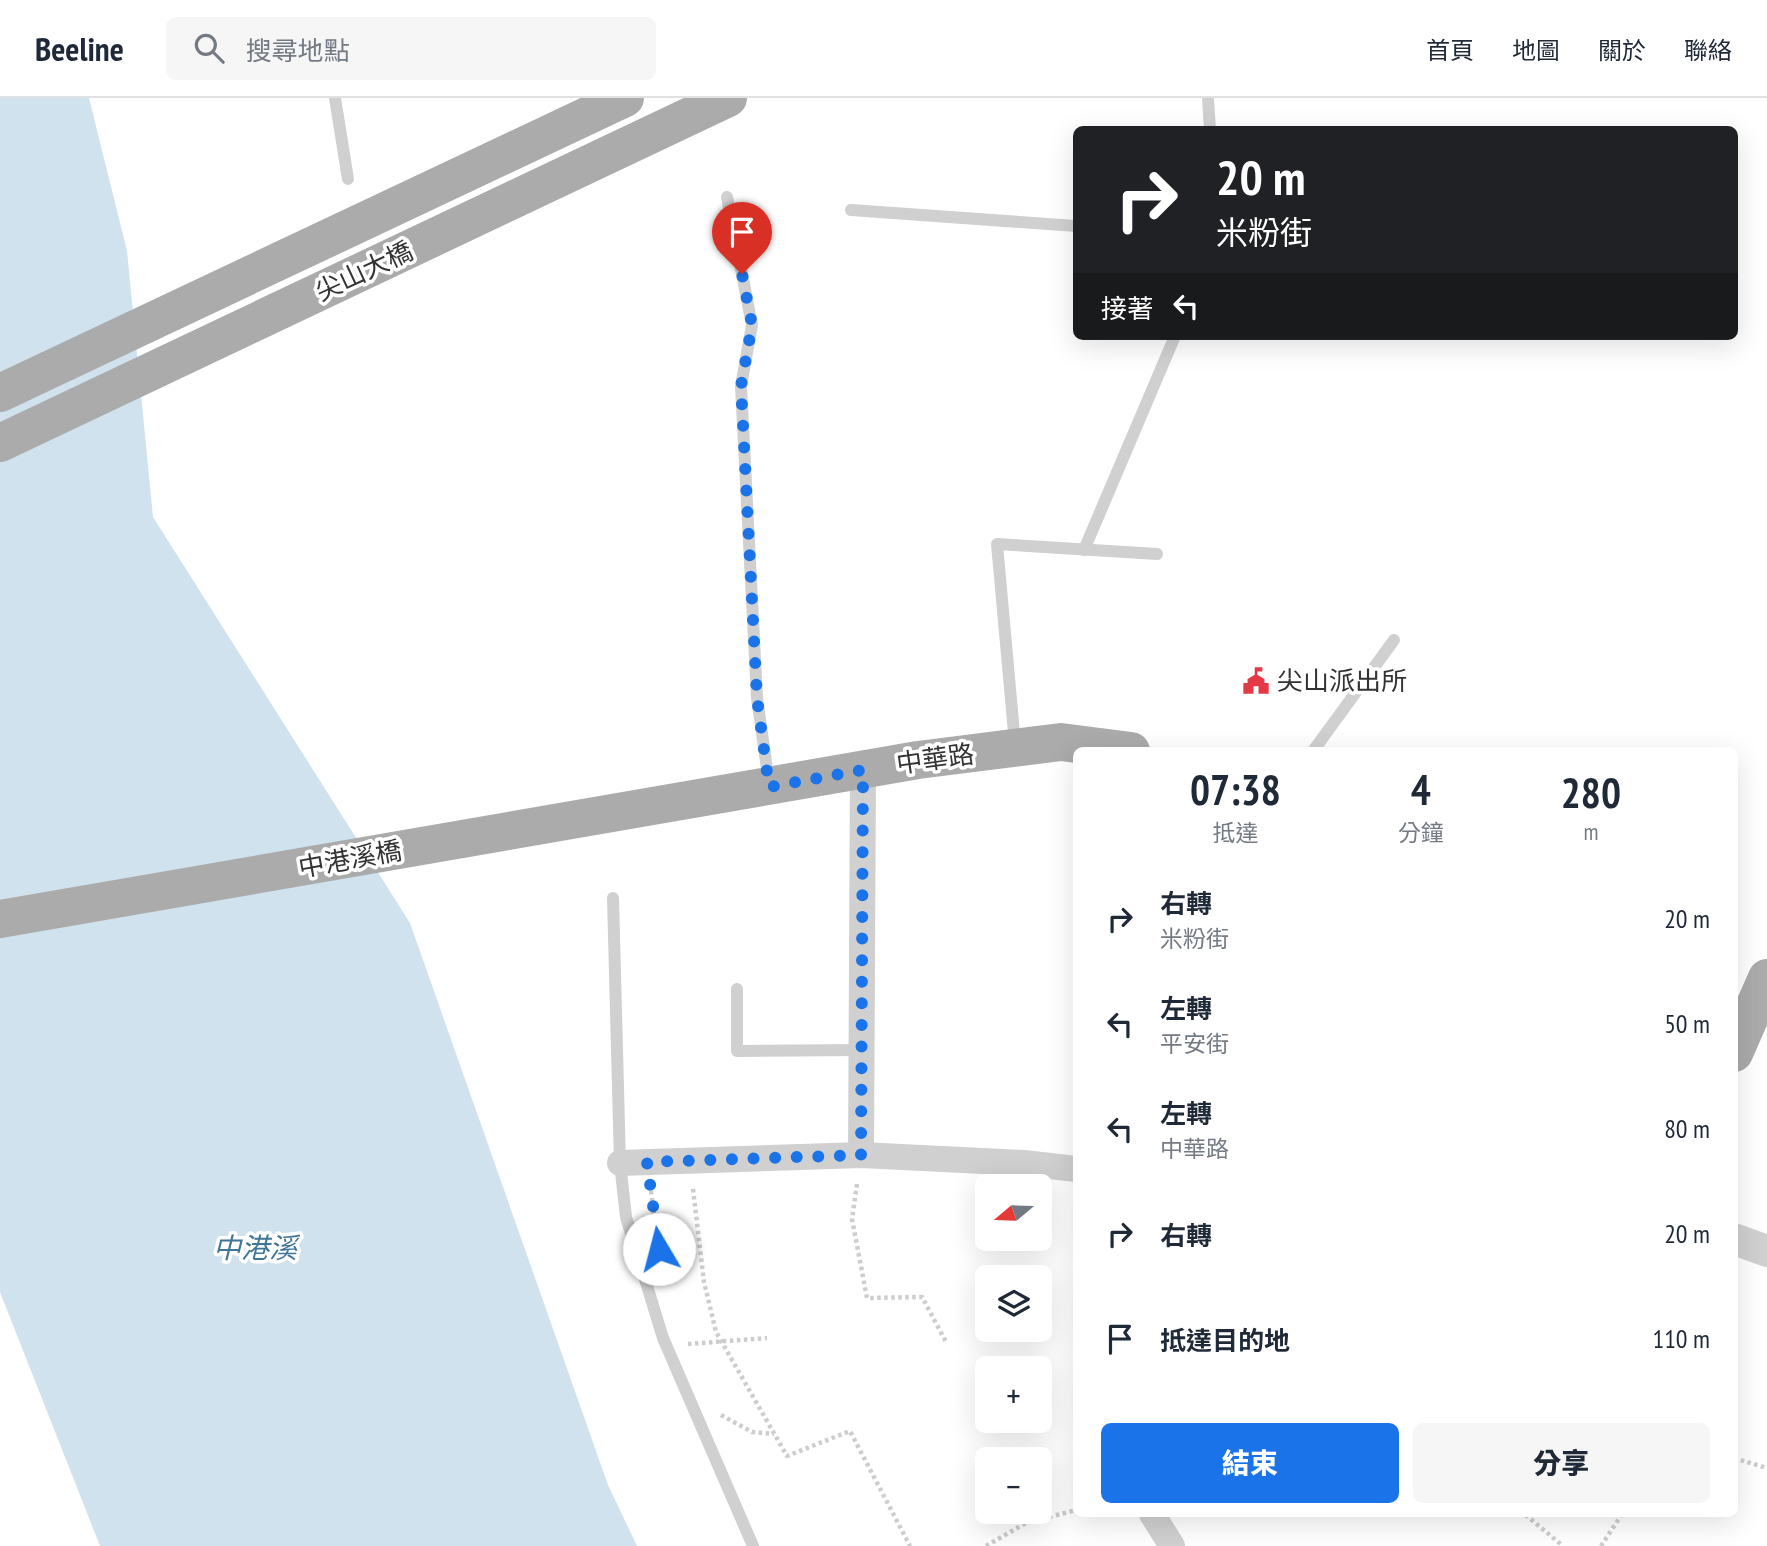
<!DOCTYPE html>
<html lang="zh-TW">
<head>
<meta charset="utf-8">
<style>
	body { margin:0; font-family:"PT Sans Narrow","Noto Sans TC",sans-serif; background:#f6f6f7; color:#1f2937; height:100vh; display:flex; flex-direction:column; font-size:26px; white-space:nowrap }
	* { box-sizing:border-box; margin:0 }
	p { font-size:23px; color:#747a83 }
	.icon { flex:none; width:38px; height:38px; fill:none; stroke:currentColor; stroke-width:2; stroke-linecap:round; stroke-linejoin:round }
	.map { position:relative; flex:1; overflow:hidden }
	.sheet { position:absolute; left:1073px; top:649px; width:665px; height:770px; display:flex; flex-direction:column; background:#fff; border-radius:10px; box-shadow:0 7px 28px #0002 }
	.sheet>* { flex:none }
	.guide { position:absolute; left:1073px; top:28px; width:665px; height:214px; border-radius:10px; box-shadow:0 7px 28px #0002; background:#202124; color:#fff; overflow:hidden }
	.needle { width:46px; rotate:251deg }
	.fabs { position:absolute; left:975px; top:1076px; display:grid; gap:14px }
	.fabs a { display:grid; place-items:center; width:77px; height:77px; border-radius:10px; background:#fff; box-shadow:0 7px 28px #0002; font-size:35px }
	.pin { position:absolute; display:grid; place-items:center; width:60px; height:60px; color:#fff; margin:-72px -30px; border-radius:50% 50% 50% 0; rotate:-45deg; box-shadow:0 0 7px #0007 }
	.pin .icon { rotate:45deg }
	.me { position:absolute; width:77px; margin:-38px; rotate:352deg; stroke-linejoin:round; filter:drop-shadow(0 0 5px #0008) }
	.turn { display:flex; align-items:center; gap:24px; height:147px; padding:0 28px; font-size:32px }
	.turn .icon { width:91px; height:91px; stroke-width:2.5 }
	.turn b { display:block; font-size:49px; line-height:60px }
	.then { display:flex; align-items:center; height:66px; padding:0 28px; background:#0003; gap:14px; font-size:26px }
	.eta { display:flex; justify-content:space-evenly; align-items:center; height:119px; text-align:center }
	.eta b { font-size:42px; font-weight:800; line-height:49px }
	.primary-button { display:flex; gap:14px; margin-top:auto; padding:14px 28px }
	.primary-button a { flex:1; height:80px; border-radius:10px; background:#1a73e8; color:#fff; font-size:28px; font-weight:800; line-height:80px; text-align:center }
	.primary-button a+a { background:#f6f6f7; color:#1f2937 }
	ul { padding:0; list-style:none }
	li { display:flex; align-items:center; gap:21px; height:105px; padding:0 28px }
	li div { flex:1 }
	li b { display:block; font-size:26px }
	li em { font-style:normal }
	header { display:flex; align-items:center; gap:42px; box-sizing:border-box; height:98px; padding:0 35px; background:#fff; border-bottom:2px solid #e0e1e3 }
	header strong { font-size:33px }
	nav { display:flex; gap:38px; margin-inline-start:auto; font-size:24px }
	.search { width:490px; height:63px; background:#f6f6f7; display:flex; align-items:center; gap:18px; box-sizing:border-box; padding:0 24px; border-radius:10px; color:#747a83; font-size:26px }
	.map>svg:first-child { display:block }
	.water { fill:#cfe2ee }
	.lines { fill:none; stroke-linecap:round; stroke-linejoin:round }
	.path { stroke:#cdcdcd; stroke-width:4.5; stroke-dasharray:3.5 3.5; stroke-linecap:butt }
	.service { stroke:#d0d0d0; stroke-width:12 }
	.minor { stroke:#d0d0d0; stroke-width:26 }
	.tertiary { stroke:#d0d0d0; stroke-width:32 }
	.primary { stroke:#ababab; stroke-width:38 }
	.route { stroke:#1a73e8; stroke-width:12; stroke-dasharray:0 21.6 }
	.labels { text-anchor:middle; stroke-width:7; stroke-linejoin:round; paint-order:stroke }
	.street-label { font-size:26px; fill:#333; stroke:#fff }
	.poi-label { font-size:26px; fill:#333; stroke:#fff; text-anchor:start }
	.water-label { font-size:28px; font-style:italic; fill:#3f7597; stroke:#fff }
</style>
</head>
<body>
<header>
<strong>Beeline</strong>
<div class="search"><svg class="icon" aria-label="search" viewBox="0 0 24 24"><circle cx="10" cy="10" r="6"/><path d="M15 15l6 6"/></svg>搜尋地點</div>
<nav><a>首頁</a><a>地圖</a><a>關於</a><a>聯絡</a></nav>
</header>
<div class="map">
<svg width="1767" height="1448" viewBox="0 0 1767 1448">
	<rect width="100%" height="100%" fill="#fff"/>
	<!-- water -->
	<path class="water" d="M0,0H89L127,153L153,419L410,825L608,1387L637,1448H100L0,1194Z"/>
	<g class="lines">
		<!-- path -->
		<g class="path">
			<path d="M857,1086L852,1121L867,1200L922,1199L946,1244"/>
			<path d="M693,1091L704,1184L716,1234L787,1358L850,1333L910,1448"/>
			<path d="M651,1093L657,1139"/>
			<path d="M688,1246L767,1240"/>
			<path d="M721,1317L752,1334L774,1336"/>
			<path d="M1734,1360L1767,1370"/>
			<path d="M1527,1416V1418L1563,1448"/>
			<path d="M986,1448L1026,1425L1076,1412"/>
			<path d="M1601,1448L1622,1416"/>
		</g>
		<!-- service -->
		<g class="service">
			<path d="M335,0L348,81"/>
			<path d="M1208,0L1210,32"/>
			<path d="M727,99L752,227L741,288L757,600L769,685"/>
			<path d="M851,112L1076,128"/>
			<path d="M1084,452L1175,238"/>
			<path d="M1015,646L997,446L1157,456"/>
			<path d="M1313,653L1394,542"/>
			<path d="M613,800L620,1065L626,1119L663,1240L753,1448"/>
			<path d="M737,891V953L861,952"/>
		</g>
		<!-- minor -->
		<g class="minor">
			<path d="M861,1057L863,672"/>
			<path d="M620,1065L861,1057L1024,1065L1076,1071"/>
			<path d="M1152,1416L1172,1448"/>
		</g>
		<!-- tertiary -->
		<path class="tertiary" d="M1734,1141L1767,1153"/>
		<!-- primary -->
		<g class="primary">
			<path d="M0,295L625,0"/>
			<path d="M0,345L728,0"/>
			<path d="M0,821L918,662L1061,644L1131,653"/>
			<path d="M1734,955L1767,880"/>
		</g>
	</g>
	<g class="lines">
		<!-- route -->
		<path class="route" d="M659,1151L647,1064L861,1057L863,672L769,689L757,600L741,288L752,227L742,176"/>
	</g>
	<!-- icons -->
	<defs>
		<symbol id="civic-bare" viewBox="-9 -9 18 18"><path d="M-.6-6.5H3V-4.5H.6V-3L4-1V1h2V6H-6V1h2V-1L-.6-3ZM-1.2 2.5V6h2.4V2.5Z" fill="#e63946" stroke="#fff" stroke-width="2.5" paint-order="stroke"/></symbol>
	</defs>
	<g fill-rule="evenodd">
		<use href="#civic-bare" x="1237" y="564" width="38" height="38"/>
	</g>
	<g class="labels">
		<!-- street labels -->
		<g class="street-label">
			<text transform="translate(364 173) rotate(-25)" y="9">尖山大橋</text>
			<text transform="translate(935 661) rotate(-8)" y="9">中華路</text>
			<text transform="translate(350 761) rotate(-10)" y="9">中港溪橋</text>
		</g>
		<!-- poi labels -->
		<g class="poi-label">
			<text x="1277" y="592">尖山派出所</text>
		</g>
		<!-- water labels -->
		<g class="water-label">
			<text x="255" y="1160">中港溪</text>
		</g>
	</g>
</svg>
<div class="fabs">
<a><svg class="needle" viewBox="-14 -14 28 28"><path d="M0-13l5 13h-10z" fill="#e53935"/><path d="M0 13l5-13h-10z" fill="#747a83"/></svg></a>
<a><svg class="icon" aria-label="layers" viewBox="0 0 24 24"><path d="M12 4l9 5-9 5-9-5zM3 14l9 5 9-5"/></svg></a>
<a>+</a>
<a>−</a>
</div>
<div class="pin" style="left:742px;top:176px;background:#d93025"><svg class="icon" aria-label="arrive" viewBox="0 0 24 24"><path d="M6 21V4h12l-3 4 3 4H6"/></svg></div>
<svg class="me" style="left:659px;top:1151px" viewBox="-20 -20 40 40"><circle r="19" fill="#fff"/><path d="M0-13L10 11 0 6-10 11z" fill="#1a73e8"/></svg>
<div class="guide">
<div class="turn"><svg class="icon" aria-label="right" viewBox="0 0 24 24"><path d="M7 20v-9h11M14 6l5 5-5 5"/></svg><div><b>20 m</b>米粉街</div></div>
<div class="then">接著<svg class="icon" aria-label="left" viewBox="0 0 24 24"><path d="M17 20v-9H6M10 6l-5 5 5 5"/></svg></div>
</div>
<section class="sheet">
<div class="eta">
<div><b>07:38</b><p>抵達</p></div>
<div><b>4</b><p>分鐘</p></div>
<div><b>280</b><p>m</p></div>
</div>
<ul>
<li><svg class="icon" aria-label="right" viewBox="0 0 24 24"><path d="M7 20v-9h11M14 6l5 5-5 5"/></svg><div><b>右轉</b><p>米粉街</p></div><em>20 m</em></li>
<li><svg class="icon" aria-label="left" viewBox="0 0 24 24"><path d="M17 20v-9H6M10 6l-5 5 5 5"/></svg><div><b>左轉</b><p>平安街</p></div><em>50 m</em></li>
<li><svg class="icon" aria-label="left" viewBox="0 0 24 24"><path d="M17 20v-9H6M10 6l-5 5 5 5"/></svg><div><b>左轉</b><p>中華路</p></div><em>80 m</em></li>
<li><svg class="icon" aria-label="right" viewBox="0 0 24 24"><path d="M7 20v-9h11M14 6l5 5-5 5"/></svg><div><b>右轉</b></div><em>20 m</em></li>
<li><svg class="icon" aria-label="arrive" viewBox="0 0 24 24"><path d="M6 21V4h12l-3 4 3 4H6"/></svg><div><b>抵達目的地</b></div><em>110 m</em></li>
</ul>
<div class="primary-button"><a>結束</a><a>分享</a></div>
</section>
</div>
</body>
</html>
